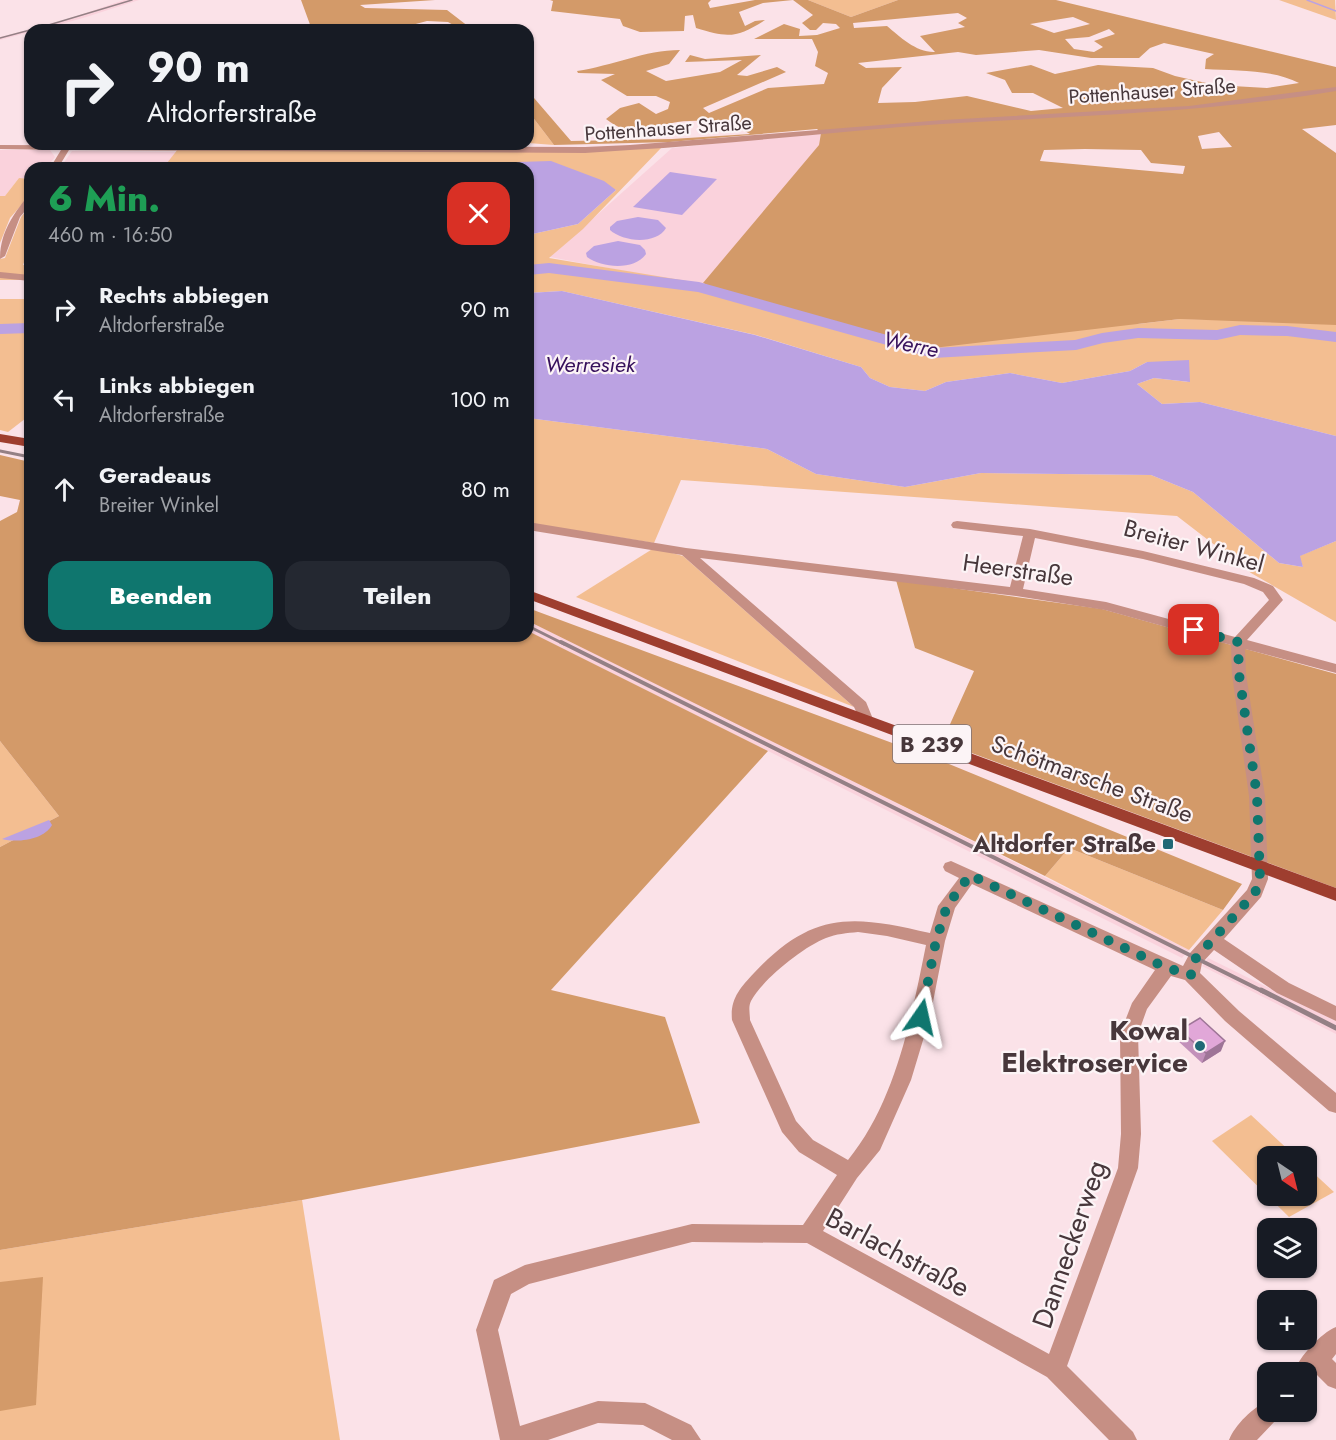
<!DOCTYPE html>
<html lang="de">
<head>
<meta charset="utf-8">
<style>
	body { margin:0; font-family:Jost,sans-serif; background:#242831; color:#f1f3f6; height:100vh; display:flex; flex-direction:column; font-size:22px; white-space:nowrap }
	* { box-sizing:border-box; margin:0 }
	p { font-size:20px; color:#9ea1a6 }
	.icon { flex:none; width:33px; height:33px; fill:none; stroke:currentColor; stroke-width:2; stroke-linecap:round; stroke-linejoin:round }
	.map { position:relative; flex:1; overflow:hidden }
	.side { position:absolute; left:24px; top:162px; width:510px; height:480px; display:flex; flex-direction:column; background:#171b24; border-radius:18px; box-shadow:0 2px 4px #0004 }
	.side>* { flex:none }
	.hud { position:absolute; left:24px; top:24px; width:510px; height:126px; border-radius:18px; box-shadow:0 2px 4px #0004; background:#171b24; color:#f1f3f6; overflow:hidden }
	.needle { width:39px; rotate:145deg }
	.fabs { position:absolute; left:1257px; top:1146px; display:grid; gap:12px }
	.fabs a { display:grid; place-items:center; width:60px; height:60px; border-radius:12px; background:#171b24; box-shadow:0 2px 4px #0004; font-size:30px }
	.pin { position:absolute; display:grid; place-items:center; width:51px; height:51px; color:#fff; margin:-26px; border-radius:12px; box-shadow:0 3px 9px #0006 }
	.me { position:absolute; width:66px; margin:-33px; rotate:11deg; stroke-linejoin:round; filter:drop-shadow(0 0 4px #0008) }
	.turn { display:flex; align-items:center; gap:21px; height:126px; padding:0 24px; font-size:27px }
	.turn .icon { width:78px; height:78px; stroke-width:2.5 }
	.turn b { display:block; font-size:42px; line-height:51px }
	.round { display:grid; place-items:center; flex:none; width:63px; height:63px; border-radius:18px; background:#242831 }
	.summary { display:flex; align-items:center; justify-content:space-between; height:102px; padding:0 24px }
	h1 { font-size:36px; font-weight:800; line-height:45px; color:#1e9e55 }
	.primary-button { display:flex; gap:12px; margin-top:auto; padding:12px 24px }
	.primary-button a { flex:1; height:69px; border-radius:18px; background:#0f766e; color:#fff; font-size:24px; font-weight:800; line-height:69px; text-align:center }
	.primary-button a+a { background:#242831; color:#f1f3f6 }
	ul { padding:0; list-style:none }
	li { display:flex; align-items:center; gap:18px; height:90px; padding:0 24px }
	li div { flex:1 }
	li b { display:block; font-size:22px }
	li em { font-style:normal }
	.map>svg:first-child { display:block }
	.built { fill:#fad2dc }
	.green { fill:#f3be91 }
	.forest { fill:#d39a69; fill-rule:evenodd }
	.water { fill:#bba2e2 }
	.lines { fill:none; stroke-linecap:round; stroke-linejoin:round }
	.stream { stroke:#bba2e2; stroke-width:1.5 }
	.river { fill:#bba2e2; fill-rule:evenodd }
	.minor { fill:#c68f84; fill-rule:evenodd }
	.major { fill:#9e3e2f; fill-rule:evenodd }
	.rail-far3 { stroke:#948085; stroke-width:1.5 }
	.rail-far2 { stroke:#948085; stroke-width:3 }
	.rail-far1 { stroke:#948085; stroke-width:4 }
	.rail { stroke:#948085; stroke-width:5 }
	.wall { fill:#c290ba }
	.shaded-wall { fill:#9e7597 }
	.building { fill:#e1a7d8; stroke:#9e7597; stroke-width:1.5 }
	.route { stroke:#0f766e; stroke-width:10; stroke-dasharray:0 18 }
	.poi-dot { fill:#206875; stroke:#fcf4f6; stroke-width:2 }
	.labels { text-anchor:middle; stroke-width:4.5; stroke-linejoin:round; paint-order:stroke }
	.far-street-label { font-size:20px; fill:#47373b; stroke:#fcf4f6 }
	.far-water-label { font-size:22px; font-style:italic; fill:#37115c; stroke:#fcf4f6 }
	.shield { fill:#fcf4f6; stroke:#7d7073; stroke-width:1.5 }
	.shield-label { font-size:22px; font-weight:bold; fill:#47373b }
	.street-label { font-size:24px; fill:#47373b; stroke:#fcf4f6 }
	.poi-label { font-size:24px; font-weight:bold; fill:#47373b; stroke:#fcf4f6; text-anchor:end }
	.near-poi-label { font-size:28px; font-weight:bold; fill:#47373b; stroke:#fcf4f6; text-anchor:end }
	.near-street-label { font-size:28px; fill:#47373b; stroke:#fcf4f6 }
</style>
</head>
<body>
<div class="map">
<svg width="1336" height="1440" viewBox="0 0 1336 1440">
	<rect width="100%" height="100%" fill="#fbe2e8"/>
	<!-- built -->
	<g class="built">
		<path d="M124,0H139L83,18L39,30H30V32L0,40V37L62,21Z"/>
		<path d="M821,133L819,145L707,287L550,257L672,148Z"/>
		<path d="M0,150H50L55,157L46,168H30V179L19,178L5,196H0Z"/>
		<path d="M72,151L176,152L163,168H60Z"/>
		<path d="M528,621L777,743L1189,950L1182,958L528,631Z"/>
		<path d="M1208,958L1336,1021V1034L1202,966Z"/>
	</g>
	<!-- green -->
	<g class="green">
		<path d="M808,0H898L851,17Z"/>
		<path d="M1279,0H1335L1336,20Z"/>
		<path d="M528,111L554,145L528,143Z"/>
		<path d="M662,147L583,229L549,258L705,284L1138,324L1180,319L1336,321V436L1200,402L1162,404L1137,384L1154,378L1189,382L1147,362L1130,371L1062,383L1010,373L946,382L925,391L890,387L870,378L861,367L756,335L562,291L528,293V235L578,224L616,190L518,162L510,168H395L373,165L361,168H261L233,164L197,168H163L178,149Z"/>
		<path d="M19,178L30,179V195L10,218L0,243V196H5Z"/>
		<path d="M30,206V245L23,265L30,266V280H0V259L5,258L21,217Z"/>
		<path d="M0,299H30V415L8,432L0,430Z"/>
		<path d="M528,418L767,449L816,474L905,487L981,473L1151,475L1193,492L1279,563L1303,567L1299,556L1336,541V622L1251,573L1177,516L681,480L654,543L528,523Z"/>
		<path d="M654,548L683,556L854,707L576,597Z"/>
		<path d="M0,741L59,816L0,847Z"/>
		<path d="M1069,848L1223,910L1189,950L1045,876Z"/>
		<path d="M1251,1115L1295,1156H1268V1196H1306L1307,1167L1334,1192L1289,1217L1212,1141Z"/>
		<path d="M302,1200L340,1440H0V1250Z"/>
	</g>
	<!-- forest -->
	<g class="forest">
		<path d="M301,0H435L360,5L365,8L447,10L473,30H462L448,22L427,21L393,30H312Z"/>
		<path d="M550,0H711L708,3L710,8L755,0H793L763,3L739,12L745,26L755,21L765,20C737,38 728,38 696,28L693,15L685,16L684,31L640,32L623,26L620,19L551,11L553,1Z"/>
		<path d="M793,0H808L851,17L898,0H1056L1336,67V125L1302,129L1336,153V325L1180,319L933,348L718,290L703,283L819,145L821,133L817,129L670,142L554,145L528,111V91L571,141L672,139L750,134C730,121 696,118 672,123C644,128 632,139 606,119L620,108L639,103L656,114L668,109L670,102L656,96H627L601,80L615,74L578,73L577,71C612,66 645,50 680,50L669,64L646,71L666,81L720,72L742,60L685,62L690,55L705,59L761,55L737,75L747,76L777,67L786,72L703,108L709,113L768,88L824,84L828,73L815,66L818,52L812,39H754L784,24L800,29L799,36L817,35L840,28L836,24L823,23L816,30H810L802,23L813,15ZM958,13L967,18L958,23L965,27L920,36L935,52C917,53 900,37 887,26L854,28L853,23ZM1073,17L1090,24L1054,33L1030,24ZM1109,29L1115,34L1094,41L1103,47L1094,52L1074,49L1065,39L1089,37ZM1164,43L1214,54L1206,59L1205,69C1235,71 1273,69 1299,83L1267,88L1215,85L1175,76L1153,68L1098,65L1055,74L1031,65L986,73L1005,80L1012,93H1033L1063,108L1031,111L967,96L915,102L878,103L882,88L902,67L866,68L858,63L958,52L976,55L1039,50L1091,58H1139L1150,48ZM1219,132L1232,147L1202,149L1198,136ZM1085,149L1141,150L1151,163L1185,166L1183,174L1040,161L1044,150Z"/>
		<path d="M0,455L30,462V636H528V631L768,751L551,990L665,1017L700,1123L302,1200L0,1250V847L59,816L0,741V521L17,512L20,500L0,496Z"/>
		<path d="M896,580L1102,609L1336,674V888L942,742L974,671L915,648Z"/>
		<path d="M528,608L949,764L1242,884L1223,910L1069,848L1045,876L528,621Z"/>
		<path d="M43,1277L36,1405L0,1411V1282Z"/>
	</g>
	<!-- water -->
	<g class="water">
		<path d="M551,161L604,181L616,190L578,224L528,235V168H510L518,162Z"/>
		<path d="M670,172L717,179L682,215L633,207Z"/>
		<path d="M638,217L658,220L666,228C656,245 623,242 610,230V227L617,221Z"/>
		<path d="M618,241L640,245L645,250L646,254C634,271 602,268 587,257L586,253L594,246Z"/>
		<path d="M562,291L755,335L861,367L870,378L890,387L925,391L946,382L1010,373L1062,383L1130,371L1147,362L1189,360L1190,382L1154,378L1137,384L1162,404L1200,402L1336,436V541L1300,556L1303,567L1279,563L1193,492L1151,475L981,473L905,487L816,474L767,449L528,418V293Z"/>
		<path d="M49,820L52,825C44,840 17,843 2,839Z"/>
	</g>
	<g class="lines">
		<!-- stream -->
		<path class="stream" d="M1307,0L1336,11"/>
		<!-- river -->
		<g class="river">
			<path d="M549,263L699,282L933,348L1075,340L1102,333L1138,328L1217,330L1240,325L1287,326L1336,332V342L1287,336L1240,335L1217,340L1138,338L1103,343L1076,350L933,358L698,292L549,273L528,275V265Z"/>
			<path d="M30,323V333L0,334V324Z"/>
		</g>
		<!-- minor -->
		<g class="minor">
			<path d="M1336,87V91C1205,113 1074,116 942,124C838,131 734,144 630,150L585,153L69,150L58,168H50L61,150L0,149V145L585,147L630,145L943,120L1189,106Z"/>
			<path d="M30,196V205L20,217L5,256L0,259C0,234 12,216 27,197Z"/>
			<path d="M0,272L30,275V281L0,278Z"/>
			<path d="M957,521L1030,529L1143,551L1254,578L1273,586L1283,600L1247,640L1336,664V673L1245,649L1246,674L1265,796L1268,879L1261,897L1224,939L1289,983L1336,1006V1021L1277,993L1214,950L1202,963L1200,973L1239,1011L1336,1093V1113L1329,1111L1225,1021L1185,980L1171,976L1147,1009L1138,1034L1141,1134L1138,1168L1067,1366L1133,1432L1137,1440H1109L1047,1377L807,1243L692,1242L529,1284L511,1294L498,1330L520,1426L598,1401L645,1403L691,1425L701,1440H672L643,1425L598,1423L548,1440H500L476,1330L494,1280L525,1265L692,1224L803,1225L837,1175L799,1152L782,1132L732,1020C730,999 740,988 754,973C813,910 853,915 930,933L938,906L959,878L945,871L943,867L945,863L951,861L1183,966L1190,953L1247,890L1252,879L1249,796L1232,674L1231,645L1105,610L1016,596L700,558L866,702L873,719L866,724L861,722L854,707L682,555L528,530V522L686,548L1010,587L1023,536L953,528L951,525L953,522ZM1035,538L1143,559L1244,584L1263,592L1269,600L1235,637L1106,602L1023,589ZM972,884L1155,970L1132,1003L1120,1034L1121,1134L1118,1168L1049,1354L823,1231L857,1178L880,1150L911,1080L930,1017L945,941L955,908ZM858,932L887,936L926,945C911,1019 896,1101 848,1160L813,1140L796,1121L750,1020C750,1014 748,1007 751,1001C762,980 803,947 826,938C836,934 847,933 858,932Z"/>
			<path d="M1336,1327V1354L1332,1359L1336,1363V1389L1328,1386L1317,1375L1306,1382V1372H1294C1299,1357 1321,1333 1336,1327Z"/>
			<path d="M1268,1401V1412H1280L1276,1420L1257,1440H1229C1235,1425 1253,1407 1268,1401Z"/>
		</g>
		<!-- major -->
		<g class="major">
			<path d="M0,434L30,439V447L0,442Z"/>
			<path d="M528,590L1336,888V901L528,599Z"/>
		</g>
		<!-- rail-far3 -->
		<g class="rail-far3">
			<path d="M32,30L132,0"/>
			<path d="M0,38L30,30"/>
		</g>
		<!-- rail-far2 -->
		<g class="rail-far2">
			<path d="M0,451L30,457"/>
			<path d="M528,626L564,644"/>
		</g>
		<!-- rail-far1 -->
		<path class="rail-far1" d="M561,642L1264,992"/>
		<!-- rail -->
		<path class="rail" d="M1261,990L1336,1028"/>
	</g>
	<!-- wall -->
	<path class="wall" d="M1180,1030L1221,1051L1202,1063L1177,1040Z"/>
	<!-- shaded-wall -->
	<path class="shaded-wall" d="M1225,1041L1221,1051L1202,1063L1206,1053Z"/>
	<!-- building -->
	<path class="building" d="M1200,1018L1225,1041L1206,1053L1180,1030Z"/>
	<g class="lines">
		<!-- route -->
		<path class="route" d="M921,1017L936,941L947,906L970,875L1167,968L1191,975V965L1196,958L1255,893L1260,879L1257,796L1239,674L1238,642L1194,630"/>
	</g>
	<!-- markers -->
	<g class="poi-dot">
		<rect x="1162" y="838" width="12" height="12" rx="3"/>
		<circle cx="1200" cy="1046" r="6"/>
	</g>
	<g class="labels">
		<!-- far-street labels -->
		<g class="far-street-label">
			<text transform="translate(1152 91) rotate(-4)" y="7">Pottenhauser Straße</text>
			<text transform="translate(668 128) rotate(-4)" y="7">Pottenhauser Straße</text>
		</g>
		<!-- far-water labels -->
		<g class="far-water-label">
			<text transform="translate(911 344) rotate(12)" y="8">Werre</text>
			<text x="590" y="372">Werresiek</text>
		</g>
		<!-- shield labels -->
		<rect class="shield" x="893" y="725" width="78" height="38" rx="4.5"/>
		<g class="shield-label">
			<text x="932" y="752">B 239</text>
		</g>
		<!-- street labels -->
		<g class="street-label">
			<text transform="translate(1194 546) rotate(15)" y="8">Breiter Winkel</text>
			<text transform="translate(1018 570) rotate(8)" y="8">Heerstraße</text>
			<text transform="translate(1092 779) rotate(20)" y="8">Schötmarsche Straße</text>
		</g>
		<!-- poi labels -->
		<g class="poi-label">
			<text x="1156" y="852">Altdorfer Straße</text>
		</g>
		<!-- near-poi labels -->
		<g class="near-poi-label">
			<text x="1188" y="1040">Kowal<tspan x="1188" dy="32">Elektroservice</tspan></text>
		</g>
		<!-- near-street labels -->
		<g class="near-street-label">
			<text transform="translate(1069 1244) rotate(-71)" y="10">Danneckerweg</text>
			<text transform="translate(898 1252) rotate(28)" y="10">Barlachstraße</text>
		</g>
	</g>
</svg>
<div class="fabs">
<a><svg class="needle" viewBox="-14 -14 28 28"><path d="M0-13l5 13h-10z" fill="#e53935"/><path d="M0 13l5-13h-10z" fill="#9ea1a6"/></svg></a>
<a><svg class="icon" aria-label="layers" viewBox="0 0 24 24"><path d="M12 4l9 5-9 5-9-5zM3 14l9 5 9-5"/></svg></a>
<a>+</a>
<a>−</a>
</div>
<div class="pin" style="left:1194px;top:630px;background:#d93025"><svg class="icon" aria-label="arrive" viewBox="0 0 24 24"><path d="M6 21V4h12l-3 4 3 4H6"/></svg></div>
<svg class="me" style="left:921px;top:1017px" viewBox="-20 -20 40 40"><path d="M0-17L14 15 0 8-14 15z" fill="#0f766e" stroke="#fff" stroke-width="4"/></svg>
<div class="hud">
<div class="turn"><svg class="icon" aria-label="right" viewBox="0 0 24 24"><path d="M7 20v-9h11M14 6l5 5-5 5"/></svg><div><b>90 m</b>Altdorferstraße</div></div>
</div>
<section class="side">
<div class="summary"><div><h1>6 Min.</h1><p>460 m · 16:50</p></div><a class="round" style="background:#d93025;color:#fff"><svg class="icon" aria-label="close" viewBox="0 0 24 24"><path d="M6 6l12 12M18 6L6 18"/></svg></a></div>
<ul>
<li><svg class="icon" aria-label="right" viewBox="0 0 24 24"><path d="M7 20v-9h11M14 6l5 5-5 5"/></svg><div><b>Rechts abbiegen</b><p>Altdorferstraße</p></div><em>90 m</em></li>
<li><svg class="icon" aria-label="left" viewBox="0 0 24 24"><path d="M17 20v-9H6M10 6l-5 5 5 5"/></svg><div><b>Links abbiegen</b><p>Altdorferstraße</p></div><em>100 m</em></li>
<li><svg class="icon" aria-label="ahead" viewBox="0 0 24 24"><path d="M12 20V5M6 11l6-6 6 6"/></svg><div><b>Geradeaus</b><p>Breiter Winkel</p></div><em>80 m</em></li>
</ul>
<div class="primary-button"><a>Beenden</a><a>Teilen</a></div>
</section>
</div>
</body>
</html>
